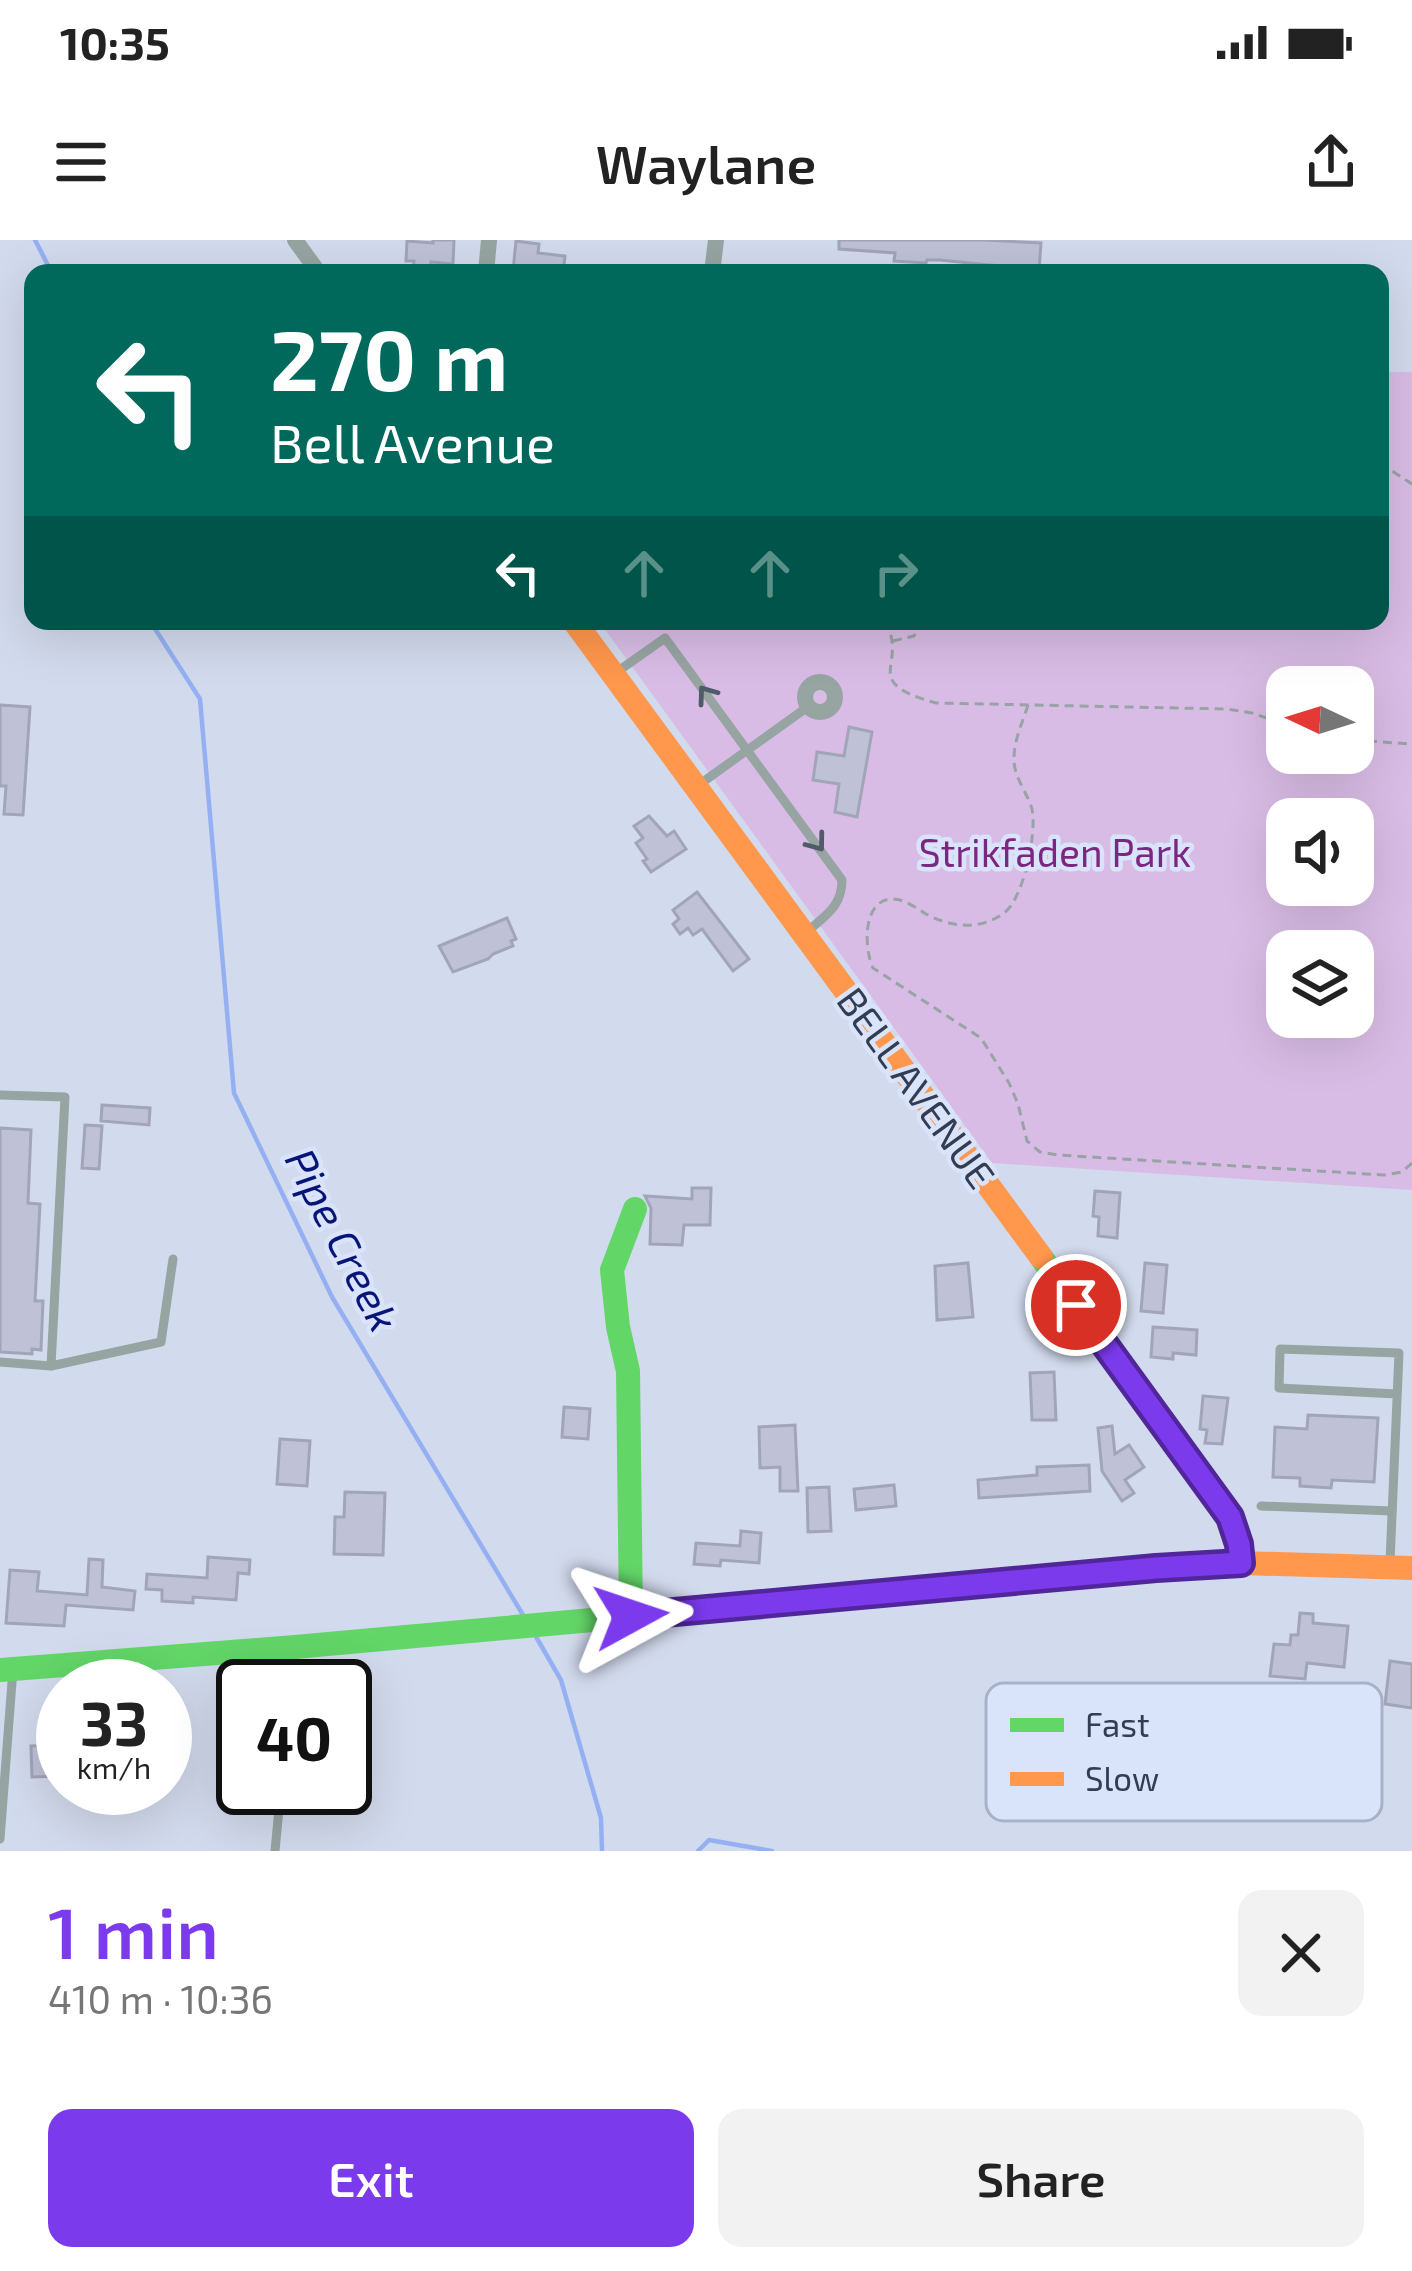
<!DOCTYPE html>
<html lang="en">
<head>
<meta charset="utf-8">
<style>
	body { margin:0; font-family:"Exo 2",sans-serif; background:#f2f2f2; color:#222; height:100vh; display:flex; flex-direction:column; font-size:45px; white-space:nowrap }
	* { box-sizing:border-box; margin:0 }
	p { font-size:39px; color:#767676 }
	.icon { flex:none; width:66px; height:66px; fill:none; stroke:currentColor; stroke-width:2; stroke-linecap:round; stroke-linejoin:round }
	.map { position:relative; height:1611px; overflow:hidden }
	.side { display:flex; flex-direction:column; background:#fff; flex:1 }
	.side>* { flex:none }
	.hud { position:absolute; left:24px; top:24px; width:1365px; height:366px; border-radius:24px; box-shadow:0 12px 48px #0002; background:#00695c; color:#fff; overflow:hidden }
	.needle { width:78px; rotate:274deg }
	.controls { position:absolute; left:1266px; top:426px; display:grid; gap:24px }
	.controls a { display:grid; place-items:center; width:108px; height:108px; border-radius:24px; background:#fff; box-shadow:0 12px 48px #0002; font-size:60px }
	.speed { position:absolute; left:36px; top:1419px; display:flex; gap:24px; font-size:60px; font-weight:700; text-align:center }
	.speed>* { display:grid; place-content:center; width:156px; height:156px; border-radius:50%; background:#fff; box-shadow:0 12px 48px #0002; line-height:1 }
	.speed small { font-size:30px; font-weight:400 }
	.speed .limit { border:6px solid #111; border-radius:18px; background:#fff; color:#111 }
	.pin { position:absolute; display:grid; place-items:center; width:102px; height:102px; color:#fff; margin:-51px; border:6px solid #fff; border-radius:50%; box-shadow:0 3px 12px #0007 }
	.me { position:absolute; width:132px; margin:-66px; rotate:85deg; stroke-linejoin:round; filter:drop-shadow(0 0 9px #0008) }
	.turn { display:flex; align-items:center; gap:42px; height:252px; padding:0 48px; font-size:54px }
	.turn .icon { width:156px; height:156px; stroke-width:2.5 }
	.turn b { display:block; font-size:84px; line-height:102px }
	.lanes { display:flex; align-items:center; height:114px; padding:0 48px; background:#0003; justify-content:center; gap:60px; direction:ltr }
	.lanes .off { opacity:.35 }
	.round { display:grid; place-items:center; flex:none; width:126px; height:126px; border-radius:24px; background:#f2f2f2 }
	.head { display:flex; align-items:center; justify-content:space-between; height:204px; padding:0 48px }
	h1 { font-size:72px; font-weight:600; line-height:90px; color:#7c3aed }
	.primary-button { display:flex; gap:24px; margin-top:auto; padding:24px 48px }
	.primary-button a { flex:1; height:138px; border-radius:24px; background:#7c3aed; color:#fff; font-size:48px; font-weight:600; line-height:138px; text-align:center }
	.primary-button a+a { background:#f2f2f2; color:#222 }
	.status { display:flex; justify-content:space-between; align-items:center; height:84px; padding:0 60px; background:#fff; direction:ltr }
	.status svg { height:33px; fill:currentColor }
	header { display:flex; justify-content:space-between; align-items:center; height:156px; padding:0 48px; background:#fff; font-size:54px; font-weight:600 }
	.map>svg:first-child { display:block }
	.green { fill:#d9bce5; fill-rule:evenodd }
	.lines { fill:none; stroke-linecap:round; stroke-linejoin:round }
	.stream { stroke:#95b0f2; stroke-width:4.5 }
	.building { fill:#bfc2d7; stroke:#a2a5b8; stroke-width:3 }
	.path { stroke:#98a3a5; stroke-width:3; stroke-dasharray:9 6; stroke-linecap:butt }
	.lane { stroke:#96a4a2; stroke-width:9 }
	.street { stroke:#96a4a2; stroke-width:16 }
	.fast { stroke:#63d668; stroke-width:24 }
	.slow { stroke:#ff974d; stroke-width:24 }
	.oneway { stroke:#505b6a }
	.route-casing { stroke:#51269a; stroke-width:30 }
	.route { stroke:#7c3aed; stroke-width:21 }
	.labels { text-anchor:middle; stroke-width:9; stroke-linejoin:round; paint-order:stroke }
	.park-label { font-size:39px; fill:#7d2680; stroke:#d9e3fa }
	.street-label { font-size:39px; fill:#323c52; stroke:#d9e3fa }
	.water-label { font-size:42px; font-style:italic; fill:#081578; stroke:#d9e3fa }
	.key { fill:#d9e3fa; stroke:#a7b1c8; stroke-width:3 }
	.key-label { font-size:33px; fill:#323c52 }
</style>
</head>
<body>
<div class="status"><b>10:35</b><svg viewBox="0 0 49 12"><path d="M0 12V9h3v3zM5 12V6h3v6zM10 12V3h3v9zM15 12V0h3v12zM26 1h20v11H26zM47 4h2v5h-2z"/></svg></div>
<header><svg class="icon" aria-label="menu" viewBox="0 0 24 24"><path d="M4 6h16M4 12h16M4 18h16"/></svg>Waylane<svg class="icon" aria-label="share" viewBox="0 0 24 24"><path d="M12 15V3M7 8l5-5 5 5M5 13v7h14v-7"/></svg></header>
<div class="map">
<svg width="1412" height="1611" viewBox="0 0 1412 1611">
	<rect width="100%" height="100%" fill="#d2daed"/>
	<!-- green -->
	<path class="green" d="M1380,132H1412V950L992,923L599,381H1380ZM1287,447H1353V513H1287ZM1287,579H1353V645H1287ZM1287,711H1353V777H1287Z"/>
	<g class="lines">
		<!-- stream -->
		<g class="stream">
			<path d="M35,0L52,33"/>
			<path d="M150,381L200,459L234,853L332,1057L523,1375"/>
			<path d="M535,1395L561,1440L601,1578L602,1611"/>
			<path d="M698,1611L709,1600L772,1611"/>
		</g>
	</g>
	<!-- building -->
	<g class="building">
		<path d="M433,0H454L453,24L431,22V33H413L414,21H406L407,1L433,3Z"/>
		<path d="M839,0H983L1041,3L1039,30L940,20H927L926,23L894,21L895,13L839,9Z"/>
		<path d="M516,1L539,4L538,13L565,16L563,33L513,31Z"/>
		<path d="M0,465L30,467L23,575L4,574L6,546H0Z"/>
		<path d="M849,487L872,492L857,577L835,572L839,544L813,540L817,512L844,516Z"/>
		<path d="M649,576L667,596L674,591L686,609L651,632L643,621L647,619L636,603L643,598L634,586Z"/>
		<path d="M697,652L749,719L733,731L702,689L693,695L688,688L680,694L673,684L679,679L673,670Z"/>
		<path d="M507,678L516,699L511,701L513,706L493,714L488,719L453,732L439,706Z"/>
		<path d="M102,865L150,868L149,885L101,881Z"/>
		<path d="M85,885L102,886L99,929L82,928Z"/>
		<path d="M0,888L31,890L28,963L40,964L35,1061H43L41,1110L32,1109V1114L0,1112Z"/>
		<path d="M692,948H711L710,985H684L682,1005L650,1004L651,968L645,956L692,959Z"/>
		<path d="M1095,951L1120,953L1117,998L1098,996L1099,977L1093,976Z"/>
		<path d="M968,1023L973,1077L937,1080L935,1026Z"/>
		<path d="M1145,1023L1167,1025L1163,1073L1141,1071Z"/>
		<path d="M1153,1087L1197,1090L1196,1115L1173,1113V1119L1151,1117Z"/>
		<path d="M1054,1132L1056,1180H1032L1030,1133Z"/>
		<path d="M1203,1156L1228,1158L1222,1204L1205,1203L1207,1190L1200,1189Z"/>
		<path d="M564,1167L590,1169L588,1199L562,1197Z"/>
		<path d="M1308,1175L1378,1178L1374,1242L1332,1240L1331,1248L1300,1246V1238L1273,1237L1275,1187L1307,1189Z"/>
		<path d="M795,1185L798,1251H780V1227L760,1228L759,1187Z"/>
		<path d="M1112,1186L1115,1214L1129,1205L1144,1227L1125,1240L1134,1253L1122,1261L1102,1231L1098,1188Z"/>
		<path d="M280,1199L310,1201L307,1246L277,1244Z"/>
		<path d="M1089,1225L1090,1251L979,1258L978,1240L1037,1235V1227Z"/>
		<path d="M894,1245L896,1266L856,1270L854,1249Z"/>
		<path d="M829,1247L831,1291L808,1292L807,1248Z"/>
		<path d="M345,1252L385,1253L383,1315L334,1314L335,1277H344Z"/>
		<path d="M741,1291L761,1293L759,1323L721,1320L720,1326L694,1324L696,1303L740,1306Z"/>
		<path d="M208,1317L250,1320L249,1334L238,1333L236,1360L193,1357V1363L162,1361V1350L146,1349L147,1334L207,1338Z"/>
		<path d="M89,1319L103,1320L102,1347L135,1351L133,1370L66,1365L64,1386L6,1383L10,1330L39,1332L37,1351L87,1355Z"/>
		<path d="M1300,1373L1313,1374V1383L1348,1386L1344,1427L1307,1423L1305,1439L1270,1436L1274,1404L1290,1405L1291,1395H1298Z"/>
		<path d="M1390,1421L1412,1424V1468L1385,1464Z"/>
		<path d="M63,1505V1536L32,1537L31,1506Z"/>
	</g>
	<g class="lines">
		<!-- path -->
		<g class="path">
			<path d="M1380,223L1412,244"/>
			<path d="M885,381C910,426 857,441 936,463L1227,469L1252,473L1287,485"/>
			<path d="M893,401L914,396L922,381"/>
			<path d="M1028,465C1023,481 1014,500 1014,518C1013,536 1027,552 1032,569C1037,593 1024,658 1004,673C980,691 950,687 926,674C916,668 905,659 892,659C862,660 864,709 873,728L981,798L1009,843L1018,864L1027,901L1040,912L1058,915L1384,935L1402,932L1412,923"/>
			<path d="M1353,500L1412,504"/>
		</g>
		<!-- lane -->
		<g class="lane">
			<path d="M614,434L665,398L842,640C842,666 826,675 808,691"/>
			<path d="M700,544L809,466"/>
			<path d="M0,855L65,857L51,1126L0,1122"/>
			<path d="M51,1126L161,1102L173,1019"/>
			<path d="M1261,1266L1392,1271"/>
			<path d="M1390,1322L1399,1113L1280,1109L1279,1148L1397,1154"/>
			<path d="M291,1446L294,1412"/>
			<path d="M0,1599L13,1429"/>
			<path d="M275,1611L281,1548"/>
		</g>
		<!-- street -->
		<g class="street">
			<path d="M295,0L319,33"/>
			<path d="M486,33L489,0"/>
			<path d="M712,33L716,0"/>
			<circle cx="820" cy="457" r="15"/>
		</g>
		<!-- fast -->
		<g class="fast">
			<path d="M1041,1017L1210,1247L1230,1283L1241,1323"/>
			<path d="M631,1376L628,1131L618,1087L612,1030L635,969"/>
			<path d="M0,1430L295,1407L834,1358"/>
		</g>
		<!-- slow -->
		<g class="slow">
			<path d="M574,381L1041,1017"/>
			<path d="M834,1358L1156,1328L1241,1323L1412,1328"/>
		</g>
	</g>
	<!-- one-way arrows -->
	<defs><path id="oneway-chevron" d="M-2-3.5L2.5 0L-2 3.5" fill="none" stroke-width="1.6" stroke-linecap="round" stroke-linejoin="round" transform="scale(3)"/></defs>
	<g class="oneway">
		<use href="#oneway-chevron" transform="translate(706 454) rotate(-126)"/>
		<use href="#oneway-chevron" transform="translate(817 603) rotate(53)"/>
	</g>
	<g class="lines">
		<defs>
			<path id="route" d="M631,1376L1156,1328L1241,1323L1239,1304L1230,1277L1076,1065"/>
		</defs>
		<!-- route casing -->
		<use href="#route" class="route-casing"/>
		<!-- route -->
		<use href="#route" class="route"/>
	</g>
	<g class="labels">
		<!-- park labels -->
		<g class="park-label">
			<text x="1055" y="627">Strikfaden Park</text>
		</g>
		<!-- street labels -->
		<g class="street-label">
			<text transform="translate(916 848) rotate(54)" y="14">BELL AVENUE</text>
		</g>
		<!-- water labels -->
		<g class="water-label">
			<text transform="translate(342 1000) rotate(63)" y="15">Pipe Creek</text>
		</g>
	</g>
	<!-- legend -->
	<rect x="986" y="1443" width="396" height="138" rx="18" class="key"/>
	<rect x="1010" y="1478" width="54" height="14" fill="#63d668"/>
	<rect x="1010" y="1532" width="54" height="14" fill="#ff974d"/>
	<g class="key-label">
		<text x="1085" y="1497">Fast</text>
		<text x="1085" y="1551">Slow</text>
	</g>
</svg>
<div class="controls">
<a><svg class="needle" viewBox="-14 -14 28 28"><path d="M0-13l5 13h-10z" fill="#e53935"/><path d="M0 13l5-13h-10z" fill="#767676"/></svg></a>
<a><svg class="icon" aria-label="sound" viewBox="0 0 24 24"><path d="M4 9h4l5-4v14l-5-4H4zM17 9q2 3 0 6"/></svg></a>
<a><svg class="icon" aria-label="layers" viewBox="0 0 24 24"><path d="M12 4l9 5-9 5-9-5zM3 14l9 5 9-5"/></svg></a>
</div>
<div class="speed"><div>33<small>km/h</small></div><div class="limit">40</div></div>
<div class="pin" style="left:1076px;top:1065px;background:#d93025"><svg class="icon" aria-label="arrive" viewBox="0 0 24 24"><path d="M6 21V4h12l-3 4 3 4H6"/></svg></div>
<svg class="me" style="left:631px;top:1376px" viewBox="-20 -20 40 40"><path d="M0-17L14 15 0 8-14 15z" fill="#7c3aed" stroke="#fff" stroke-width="4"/></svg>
<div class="hud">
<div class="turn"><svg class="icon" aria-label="left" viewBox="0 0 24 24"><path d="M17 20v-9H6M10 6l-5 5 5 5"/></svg><div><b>270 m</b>Bell Avenue</div></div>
<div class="lanes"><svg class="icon" aria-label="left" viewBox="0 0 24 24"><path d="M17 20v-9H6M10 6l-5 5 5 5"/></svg><svg class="icon off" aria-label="ahead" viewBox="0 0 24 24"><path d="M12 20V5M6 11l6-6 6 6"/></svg><svg class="icon off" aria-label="ahead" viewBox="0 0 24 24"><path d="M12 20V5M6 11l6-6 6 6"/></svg><svg class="icon off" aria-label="right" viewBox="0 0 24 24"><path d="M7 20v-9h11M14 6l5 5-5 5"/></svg></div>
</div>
</div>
<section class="side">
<div class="head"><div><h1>1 min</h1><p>410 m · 10:36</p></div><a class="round"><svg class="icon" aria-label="close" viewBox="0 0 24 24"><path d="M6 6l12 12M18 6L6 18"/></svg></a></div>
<div class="primary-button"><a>Exit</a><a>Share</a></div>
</section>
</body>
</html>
